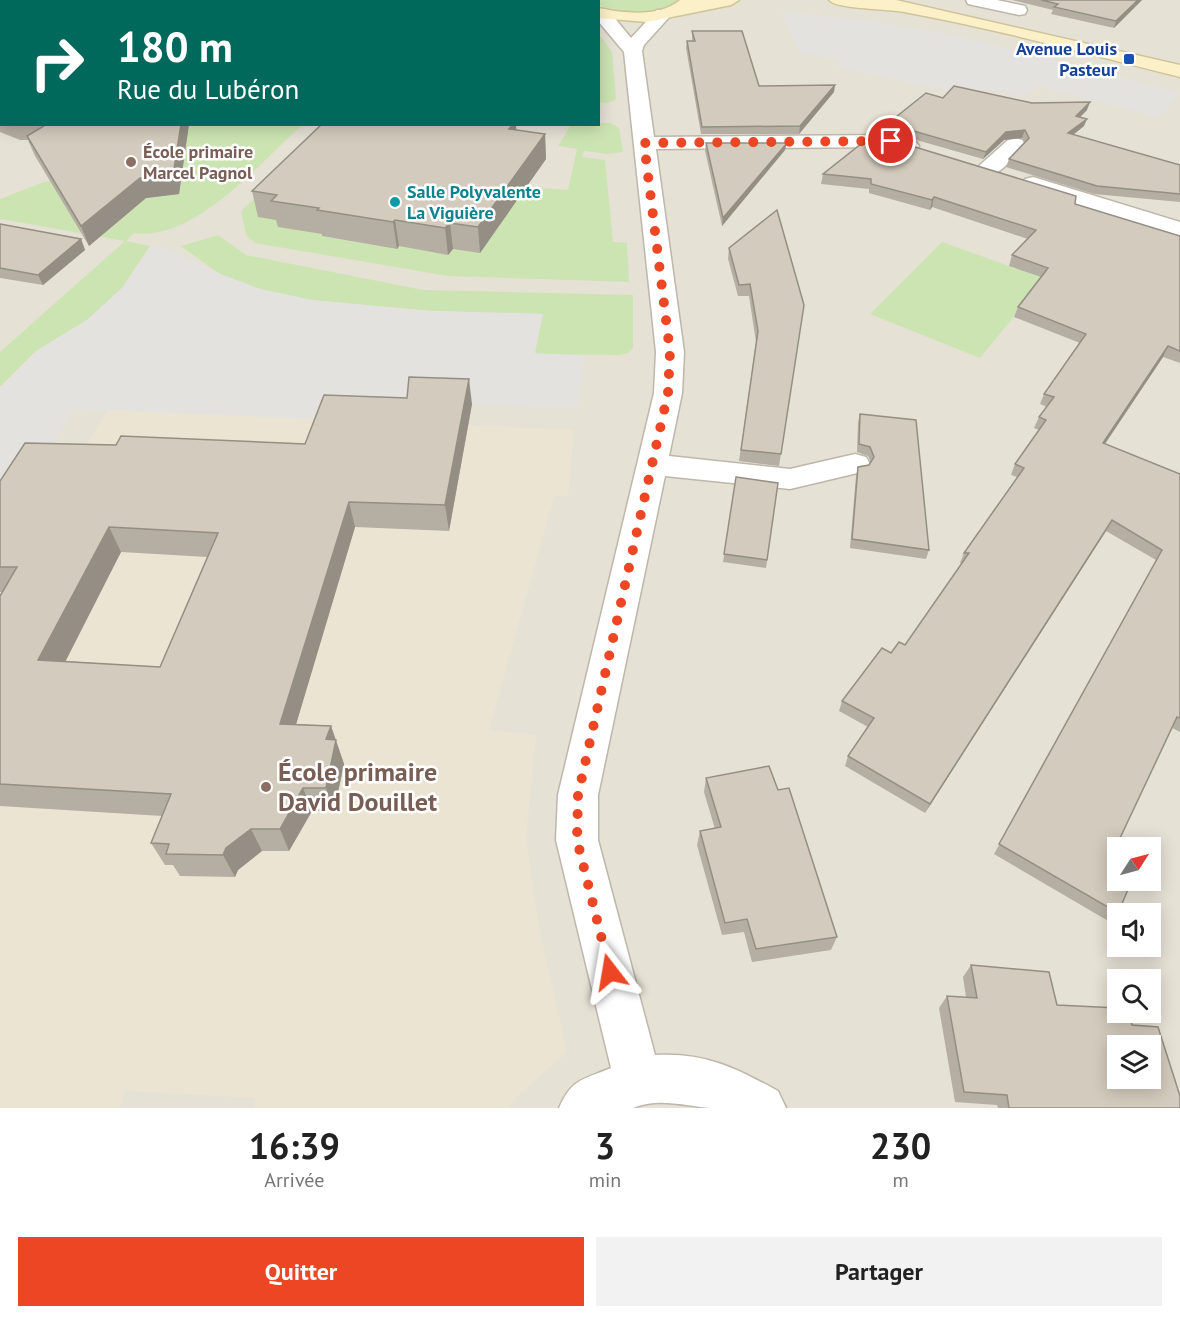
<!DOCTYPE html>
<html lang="fr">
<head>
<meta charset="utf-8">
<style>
	body { margin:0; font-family:"PT Sans",sans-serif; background:#f2f2f2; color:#222; height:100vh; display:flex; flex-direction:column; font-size:22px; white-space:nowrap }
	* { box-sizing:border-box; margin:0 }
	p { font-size:20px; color:#767676 }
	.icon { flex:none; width:33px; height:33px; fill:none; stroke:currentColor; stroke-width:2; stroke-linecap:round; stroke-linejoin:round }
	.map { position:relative; height:1108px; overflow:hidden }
	.details { display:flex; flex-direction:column; background:#fff; flex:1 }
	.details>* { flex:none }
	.guide { position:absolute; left:0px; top:0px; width:600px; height:126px; box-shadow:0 3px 15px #0003; background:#00695c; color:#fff; overflow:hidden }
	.needle { width:39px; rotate:54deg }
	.buttons { position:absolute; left:1107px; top:837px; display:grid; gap:12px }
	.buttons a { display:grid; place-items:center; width:54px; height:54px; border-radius:0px; background:#fff; box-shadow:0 3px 15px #0003; font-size:30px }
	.pin { position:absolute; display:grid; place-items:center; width:51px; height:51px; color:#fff; margin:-26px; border:3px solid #fff; border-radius:50%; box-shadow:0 2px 6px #0007 }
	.me { position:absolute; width:66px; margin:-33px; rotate:346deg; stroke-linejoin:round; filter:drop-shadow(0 0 4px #0008) }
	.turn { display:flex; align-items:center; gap:21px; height:126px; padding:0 18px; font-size:27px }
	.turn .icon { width:78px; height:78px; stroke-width:2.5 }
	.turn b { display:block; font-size:42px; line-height:51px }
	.eta { display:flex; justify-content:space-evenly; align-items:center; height:102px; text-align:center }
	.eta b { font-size:36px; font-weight:700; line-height:42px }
	.button { display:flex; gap:12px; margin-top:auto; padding:12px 18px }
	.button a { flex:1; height:69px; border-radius:0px; background:#ec4624; color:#fff; font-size:24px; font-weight:700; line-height:69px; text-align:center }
	.button a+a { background:#f2f2f2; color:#222 }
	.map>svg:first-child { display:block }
	.residential { fill:#e6e1d5; fill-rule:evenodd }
	.education { fill:#ebe4d2 }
	.green { fill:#cce4b2 }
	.parking { fill:#e4e2df }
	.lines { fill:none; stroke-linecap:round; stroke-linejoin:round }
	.street-casing { stroke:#bdb7aa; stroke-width:3 }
	.secondary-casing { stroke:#cfc399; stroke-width:3 }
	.street { fill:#fff; fill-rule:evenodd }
	.secondary { fill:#fbf0c8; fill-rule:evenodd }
	.wall { fill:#b5afa3; fill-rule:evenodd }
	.shaded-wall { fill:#948e84 }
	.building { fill:#d3cbbd; stroke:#948e84; stroke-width:1.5; fill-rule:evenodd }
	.route { stroke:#ec4624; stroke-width:10; stroke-dasharray:0 18 }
	.transit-dot { fill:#1a4fb4; stroke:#fff; stroke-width:2 }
	.education-dot { fill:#8d6e63; stroke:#fff; stroke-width:2 }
	.culture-dot { fill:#0f9aa8; stroke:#fff; stroke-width:2 }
	.labels { text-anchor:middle; stroke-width:5; stroke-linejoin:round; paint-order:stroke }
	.far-transit-label { font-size:18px; font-weight:bold; fill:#164399; stroke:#fff; text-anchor:end }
	.far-education-label { font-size:18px; font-weight:bold; fill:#785e54; stroke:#fff; text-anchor:start }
	.far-culture-label { font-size:18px; font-weight:bold; fill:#0d838f; stroke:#fff; text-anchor:start }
	.near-education-label { font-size:26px; font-weight:bold; fill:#785e54; stroke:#fff; text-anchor:start }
</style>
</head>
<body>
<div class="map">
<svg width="1180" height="1108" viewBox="0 0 1180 1108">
	<rect width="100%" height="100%" fill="#f2efe7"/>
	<!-- residential -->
	<path class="residential" d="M0,0H1180V1108H0ZM2,2H598V124H2ZM1118,848H1150V880H1118ZM1118,914H1150V946H1118ZM1118,980H1150V1012H1118ZM1118,1046H1150V1078H1118Z"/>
	<!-- education -->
	<path class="education" d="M108,410L574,430L568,496H554L489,730L536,735L526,837L539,928L567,1052L520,1094L508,1108H254L255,1098L125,1091L120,1108H0V509L73,469Z"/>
	<!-- green -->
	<g class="green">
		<path d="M83,0H537L541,1L64,2Z"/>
		<path d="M589,0H677C658,17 621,13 599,5L598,2Z"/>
		<path d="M598,33L612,52L616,99L608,103L599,102Z"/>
		<path d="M599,123H611L619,128L623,152L607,154L584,151L582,157L605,160L613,242L627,243L629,282L448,276L255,243L246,235L241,211L329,129L278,227L326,232L323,236L396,249L400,244L448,254L526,187L568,190L577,149L558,146L571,125Z"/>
		<path d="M181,124L302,125C261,162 194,242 134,233L126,241L150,246L122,288L87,320L36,351L0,387V352L125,241L0,219V199L44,182L98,174Z"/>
		<path d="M218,235L246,255L423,290L633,295V348L628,353L620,355L534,354L542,314L431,311L311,300L260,289L218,273L181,246Z"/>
		<path d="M942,242L1040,277L1042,282L980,358L870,314Z"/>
	</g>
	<!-- parking -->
	<g class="parking">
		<path d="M780,12L854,19L962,37L1180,93L1158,117L1039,86L1024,96L972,87L970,95L838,67L839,60L800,52Z"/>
		<path d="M150,246L167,248L218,273L260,289L311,300L431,311L543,314L535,353L584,356L577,408L414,402L411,423L73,409L38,468L0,509V387L36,351L87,320L122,288Z"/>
	</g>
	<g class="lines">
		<defs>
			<g id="street">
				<path d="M966,0H997L1025,6L1027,10L1025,14L1019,15L968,4Z"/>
				<path d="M602,9L608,10L631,38L657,10H669L672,14L644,45L642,51L654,137L891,135L916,142L919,146L916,150L909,152L890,147L656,149L684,352L682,393L669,456L790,469L855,454L866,457L870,464L866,471L790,489L665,476L598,795V840L655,1055C705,1052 736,1068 778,1091L786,1108C761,1108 736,1108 711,1108C685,1106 658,1097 633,1108H559C572,1078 583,1080 611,1068L556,840L558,795L654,393L656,352L624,52L598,21V10Z"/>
				<path d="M1015,138L1022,140L1025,144L1022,148C1010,160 999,179 980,175L977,170L980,165L1008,140Z"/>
				<path d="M1033,177L1180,222V236L1025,189L1022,184L1025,179Z"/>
			</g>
			<g id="secondary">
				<path d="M555,0H575L576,2H556Z"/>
				<path d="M680,0H739L731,5L647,22L598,18V8C623,13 659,18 680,0Z"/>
				<path d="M829,0H896L1180,65V77C1088,54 997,29 904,12C890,9 835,9 829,0Z"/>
			</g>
		</defs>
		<!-- street casing -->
		<use href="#street" class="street-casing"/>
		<!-- secondary casing -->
		<use href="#secondary" class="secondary-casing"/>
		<!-- street -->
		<use href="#street" class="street"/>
		<!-- secondary -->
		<use href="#secondary" class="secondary"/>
	</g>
	<!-- wall -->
	<g class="wall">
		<path d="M1012,0H1142L1114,28L1051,14L1053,10Z"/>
		<path d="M2,10V124H189L179,194L146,198L89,246L35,156L28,140H20L0,132V13Z"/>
		<path d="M692,31L759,86L834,92L799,134H701L686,48L687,41H692Z"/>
		<path d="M943,98L1032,103L1087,110L1080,117L1084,126L1073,135L1180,165V202L1094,194L1006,167L1009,159L1025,142L1022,138L1004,140L983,159L892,133H885L886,125Z"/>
		<path d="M322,124H516V130L545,134L546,159L480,253L453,249L448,255L399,246L397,249L322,236V234L278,227L276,220L258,217L252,191Z"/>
		<path d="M866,140L1180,236V363L1163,357L1105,444L1180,474V732L1172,728L1113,853L1118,913L1110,922L994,854L1156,560L1106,531L925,813L845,766L848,756L868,727L839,711L842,701L891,653L905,645L962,564L960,563L964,553L1017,477L1011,475L1015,464L1039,430L1034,428L1039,417L1047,407L1040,404L1044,394L1080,343L1014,317L1018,307L1041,277L1009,266L1012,255L1028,239L932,207L930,210L869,193V189L821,184L823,174Z"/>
		<path d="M706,143L785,150L722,226L705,151Z"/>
		<path d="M0,224L81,239L85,250L43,285L0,278Z"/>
		<path d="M729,248L804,305L779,466L739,461L756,342L749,296H738L728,259Z"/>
		<path d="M472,404L449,531L355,527L296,724L331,726L344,764L334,811H312L289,851H262L238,870L235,877L180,876L173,865H165L151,843L162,816L0,806V596L3,592H0V481L116,445L305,444ZM121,552L207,557L160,667L65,661Z"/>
		<path d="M860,414L929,550L926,559L850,548L856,476L858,467L869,465L871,462L868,456L857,452L858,422Z"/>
		<path d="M736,477L778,483L766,568L723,562Z"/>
		<path d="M706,778L837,937L831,950L752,962L744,932L722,935L697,845L700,831L715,829L704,792Z"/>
		<path d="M971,965L1057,1005L1132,1025L1180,1108H998L997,1105L955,1102L939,1008L947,996L966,997L963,977Z"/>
	</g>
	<!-- shaded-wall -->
	<g class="shaded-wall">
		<path d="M1138,0H1142L1114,28L1116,21Z"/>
		<path d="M835,85L834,92L799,134L800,126Z"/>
		<path d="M1090,102L1087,110L1074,123L1076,116Z"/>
		<path d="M1087,119L1084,126L1065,141L1068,133Z"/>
		<path d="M181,124H189L179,194L146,198L89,246L81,226Z"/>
		<path d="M513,124H516L517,146L509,129Z"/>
		<path d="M1025,130L1022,138L1004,140L983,159L986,152L1006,132Z"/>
		<path d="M545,134L546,159L480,253L478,227Z"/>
		<path d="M787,143L785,150L722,226L723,218Z"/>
		<path d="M934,197L932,207L930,210L932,200Z"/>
		<path d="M395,220L399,246L397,249L393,222Z"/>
		<path d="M450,223L453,249L448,255L445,228Z"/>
		<path d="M81,239L85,250L43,285L38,275Z"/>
		<path d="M1168,346L1163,357L1098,454L1103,443Z"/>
		<path d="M469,379L472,404L449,531L445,505Z"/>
		<path d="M349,502L355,527L289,748L280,724Z"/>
		<path d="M1112,520L1106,531L925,813L930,804Z"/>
		<path d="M109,527L121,552L54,684L38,660Z"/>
		<path d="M331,726L344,764L334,811L326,788V739Z"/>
		<path d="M303,788L312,811L289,851L280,829Z"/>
		<path d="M251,829L262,851L238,870L235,877L223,855L226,848Z"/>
	</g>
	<!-- building -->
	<g class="building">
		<path d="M12,0H166L168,2H8Z"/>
		<path d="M1041,0H1138L1116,21L1054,7L1058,4Z"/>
		<path d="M2,10V117L0,116V13Z"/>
		<path d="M692,31H742L759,86L835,85L800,126L702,127L687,41H695Z"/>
		<path d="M954,86L1032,103L1090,102L1076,116L1087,119L1068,133L1180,165V194L1097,186L1009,159L1029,138L1025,130L1006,132L986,152L893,125H886L926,93L943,98Z"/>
		<path d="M47,124H181L173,175L140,178L81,226L27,136Z"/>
		<path d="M322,124H513L509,129L545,134L478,227L450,223L445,228L395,220L393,222L317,210L319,208L271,201L277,195L252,191Z"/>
		<path d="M866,140H892L1076,196L1075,204L1180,236V351L1168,346L1103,443L1180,474V718L1177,717L1113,853L1118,856V880H1132L1118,913L999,844L1162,550L1112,520L930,804L848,756L874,718L842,701L882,648L891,653L899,642L905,645L969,553H964L1024,468L1015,464L1046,420L1039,417L1054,397L1044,394L1086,334L1018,307L1048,268L1012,255L1036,230L934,197L932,200L871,184V179L823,174Z"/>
		<path d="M706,143H787L723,218Z"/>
		<path d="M777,210L804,305L781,454L741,450L758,331L750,284L739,285L729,248Z"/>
		<path d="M0,224L81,239L38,275L0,268Z"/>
		<path d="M409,377L469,379L445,505L349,502L280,724L331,726L326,739L336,740L326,788H303L280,829H251L226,848L223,855L166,854L169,844L151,843L171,794L0,784V596L17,567H0V481L25,443L116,445L121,436L305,444L324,395L407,398ZM109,527L218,533L160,667L38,660Z"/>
		<path d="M860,414L916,420L929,550L852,539L858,467L869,465L874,457L870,447L859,444Z"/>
		<path d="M736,477L778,483L767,560L724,554Z"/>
		<path d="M769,766L778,790L789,788L837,937L756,949L747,919L725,923L700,831L721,827L706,778Z"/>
		<path d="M971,965L1049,972L1057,1005L1118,1008V1012H1129L1132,1025L1158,1027L1180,1096V1108H1009L1007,1095L964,1092L947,996L977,998ZM1118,1046H1150V1078H1118Z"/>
	</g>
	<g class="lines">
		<!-- route -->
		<path class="route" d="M610,972L577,840L578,795L668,393L670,352L644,143L891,141"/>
	</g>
	<!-- markers -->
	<rect class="transit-dot" x="1123" y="53" width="12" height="12" rx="3"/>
	<g class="education-dot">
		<circle cx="131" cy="162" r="6"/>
		<circle cx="266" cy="787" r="6"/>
	</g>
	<circle class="culture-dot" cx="395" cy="202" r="6"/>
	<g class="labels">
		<!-- far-transit labels -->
		<g class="far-transit-label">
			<text x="1117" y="55">Avenue Louis<tspan x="1117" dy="21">Pasteur</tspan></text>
		</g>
		<!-- far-education labels -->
		<g class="far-education-label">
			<text x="143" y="158">École primaire<tspan x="143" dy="21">Marcel Pagnol</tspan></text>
		</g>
		<!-- far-culture labels -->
		<g class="far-culture-label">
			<text x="407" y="198">Salle Polyvalente<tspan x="407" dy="21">La Viguière</tspan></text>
		</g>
		<!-- near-education labels -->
		<g class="near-education-label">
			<text x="278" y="781">École primaire<tspan x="278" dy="30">David Douillet</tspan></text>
		</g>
	</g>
</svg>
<div class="buttons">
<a><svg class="needle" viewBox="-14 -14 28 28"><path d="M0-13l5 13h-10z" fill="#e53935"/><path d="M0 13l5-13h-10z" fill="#767676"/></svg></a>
<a><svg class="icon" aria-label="sound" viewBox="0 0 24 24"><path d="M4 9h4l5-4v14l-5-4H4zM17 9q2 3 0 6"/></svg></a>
<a><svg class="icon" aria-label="search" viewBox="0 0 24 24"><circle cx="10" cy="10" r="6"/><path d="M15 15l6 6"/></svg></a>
<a><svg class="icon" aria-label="layers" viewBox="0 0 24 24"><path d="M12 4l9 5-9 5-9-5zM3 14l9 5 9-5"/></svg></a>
</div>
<div class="pin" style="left:891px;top:141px;background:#d93025"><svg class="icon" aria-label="arrive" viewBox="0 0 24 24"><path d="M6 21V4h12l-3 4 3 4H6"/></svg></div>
<svg class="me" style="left:610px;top:972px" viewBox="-20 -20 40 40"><path d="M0-17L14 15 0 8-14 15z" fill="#ec4624" stroke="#fff" stroke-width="4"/></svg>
<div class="guide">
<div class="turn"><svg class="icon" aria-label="right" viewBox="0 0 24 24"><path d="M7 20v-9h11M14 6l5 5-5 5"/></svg><div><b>180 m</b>Rue du Lubéron</div></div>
</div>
</div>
<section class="details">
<div class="eta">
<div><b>16:39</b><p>Arrivée</p></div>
<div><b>3</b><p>min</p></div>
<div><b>230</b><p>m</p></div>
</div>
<div class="button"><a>Quitter</a><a>Partager</a></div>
</section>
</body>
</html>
